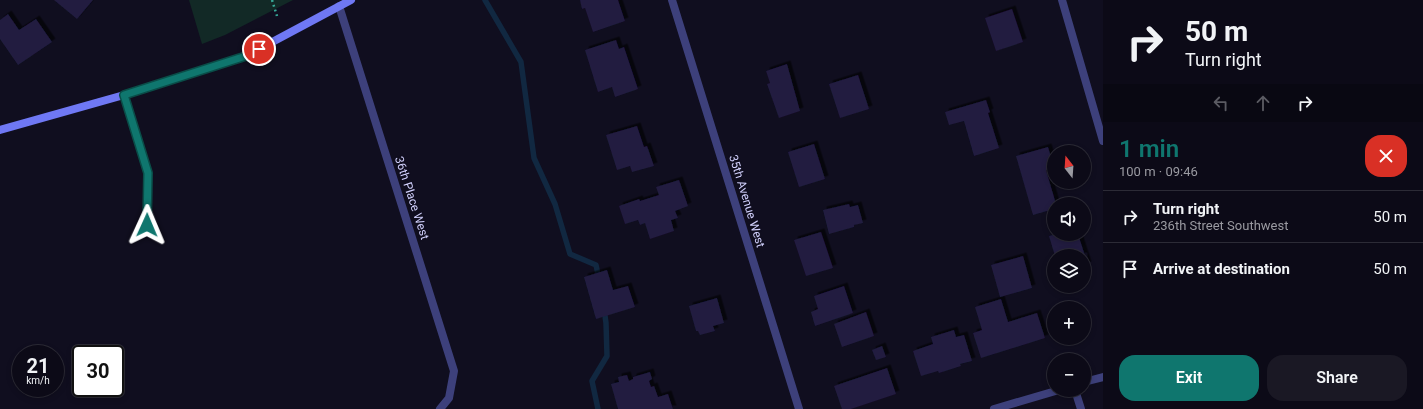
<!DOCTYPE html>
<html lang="en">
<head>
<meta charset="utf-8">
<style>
	body { margin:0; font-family:Roboto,sans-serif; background:#1a1824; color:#f1f3f6; height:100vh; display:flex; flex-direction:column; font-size:15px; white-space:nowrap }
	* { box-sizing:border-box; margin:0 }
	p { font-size:13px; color:#9a9aa1 }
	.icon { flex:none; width:22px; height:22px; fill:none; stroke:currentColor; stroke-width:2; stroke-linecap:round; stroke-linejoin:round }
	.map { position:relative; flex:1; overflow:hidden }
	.drawer { display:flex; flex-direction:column; background:#0c0a17; width:320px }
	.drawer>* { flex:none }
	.guide { background:#0c0a17; color:#f1f3f6; overflow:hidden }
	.needle { width:26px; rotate:343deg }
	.tools { position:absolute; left:1047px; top:145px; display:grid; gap:8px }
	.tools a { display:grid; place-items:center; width:44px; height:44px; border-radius:50%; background:#0c0a17; box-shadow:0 2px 6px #0003,0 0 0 1px #2c2b36; font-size:20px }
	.speed { position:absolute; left:12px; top:345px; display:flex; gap:8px; font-size:20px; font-weight:700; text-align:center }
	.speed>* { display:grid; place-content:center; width:52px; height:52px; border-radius:50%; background:#0c0a17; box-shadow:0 2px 6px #0003,0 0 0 1px #2c2b36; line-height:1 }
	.speed small { font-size:10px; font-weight:400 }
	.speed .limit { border:2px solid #111; border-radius:6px; background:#fff; color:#111 }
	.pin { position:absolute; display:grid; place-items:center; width:34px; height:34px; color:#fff; margin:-17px; border:2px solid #fff; border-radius:50%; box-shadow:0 1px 4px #0007 }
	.me { position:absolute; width:44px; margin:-22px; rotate:1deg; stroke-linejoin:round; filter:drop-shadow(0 0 3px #0008) }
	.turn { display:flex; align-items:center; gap:14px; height:84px; padding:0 16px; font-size:18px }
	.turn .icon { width:52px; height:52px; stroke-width:2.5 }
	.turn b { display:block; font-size:28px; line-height:34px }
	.lanes { display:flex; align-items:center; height:38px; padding:0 16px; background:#0003; justify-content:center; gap:20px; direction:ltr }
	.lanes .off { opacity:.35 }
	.round { display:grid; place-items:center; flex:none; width:42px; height:42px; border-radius:16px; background:#1a1824 }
	.summary { display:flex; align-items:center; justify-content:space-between; height:68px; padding:0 16px }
	h1 { font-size:24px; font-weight:600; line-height:30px; color:#0f766e }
	.cta { display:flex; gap:8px; margin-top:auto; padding:8px 16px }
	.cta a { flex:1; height:46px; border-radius:16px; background:#0f766e; color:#fff; font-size:16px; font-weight:600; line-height:46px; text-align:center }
	.cta a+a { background:#1a1824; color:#f1f3f6 }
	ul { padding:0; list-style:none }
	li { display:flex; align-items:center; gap:12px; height:52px; padding:0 16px; border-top:1px solid #2c2b36 }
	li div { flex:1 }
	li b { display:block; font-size:15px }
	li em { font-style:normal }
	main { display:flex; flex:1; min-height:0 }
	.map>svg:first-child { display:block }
	.green { fill:#122926 }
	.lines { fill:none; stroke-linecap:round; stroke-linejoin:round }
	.stream { stroke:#112841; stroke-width:5.5 }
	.building { fill:#201c3f; filter:url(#shadow) }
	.path { stroke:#37a997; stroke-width:2.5; stroke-dasharray:2 3; stroke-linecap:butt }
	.lane { stroke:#3d407b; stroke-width:8 }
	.street { stroke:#3d407b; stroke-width:8 }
	.secondary { stroke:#6f78f4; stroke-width:8 }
	.route-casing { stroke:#0a4d48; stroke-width:10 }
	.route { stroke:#0f766e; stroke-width:7 }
	.labels { text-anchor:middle; stroke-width:3; stroke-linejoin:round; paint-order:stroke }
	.street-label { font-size:12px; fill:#d1d0fc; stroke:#100e1f }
</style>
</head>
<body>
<main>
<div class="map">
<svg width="1103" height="409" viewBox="0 0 1103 409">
	<defs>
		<filter id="shadow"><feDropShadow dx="3.5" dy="-3.5" stdDeviation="0" flood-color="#0009"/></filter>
	</defs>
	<rect width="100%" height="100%" fill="#100e1f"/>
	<!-- green -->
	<path class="green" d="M189,0H293L225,35L202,44Z"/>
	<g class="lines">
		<!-- stream -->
		<g class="stream">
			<path d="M485,0L521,62L534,158L555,204L570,254L596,265L599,279"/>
			<path d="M598,409L592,381L607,356L606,323L604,309"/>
		</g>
	</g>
	<!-- building -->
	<g class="building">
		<path d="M54,0H93L77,19Z"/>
		<path d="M580,0H618L625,21L593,32L585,8L582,9Z"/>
		<path d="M1012,9L1023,42L996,51L985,18Z"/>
		<path d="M8,14L19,30L36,19L52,42L18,65L0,39V20Z"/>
		<path d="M616,40L619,49L624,47L638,89L615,97L612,87L598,92L585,50Z"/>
		<path d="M787,64L800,111L779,118L767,84L770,83L766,71Z"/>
		<path d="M858,75L869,109L840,118L829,84Z"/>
		<path d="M986,100L990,112L988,113L999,148L974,156L964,121L949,125L945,112Z"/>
		<path d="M637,126L644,147L647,146L654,166L632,172L630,166L617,170L606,135Z"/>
		<path d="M814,144L825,179L799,187L788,152Z"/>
		<path d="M1048,147L1054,167L1046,170L1056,204H1054V209L1033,215L1016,156Z"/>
		<path d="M679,180L688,206L675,211L678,218L671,220L674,231L650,239L645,223L640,225L638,220L625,224L619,206L639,199L640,201L659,195L656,187Z"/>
		<path d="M849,204L850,207L858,205L863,223L854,225V227L829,234L823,210Z"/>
		<path d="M821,232L833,268L806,276L794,240Z"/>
		<path d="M1056,234H1078L1088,265L1084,266V256H1055L1049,236Z"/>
		<path d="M1023,256L1032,288L1000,297L991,265Z"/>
		<path d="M607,270L613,290L628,286L635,307L596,319L584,277Z"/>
		<path d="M844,286L853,313L815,326L811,312L818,309L814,296Z"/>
		<path d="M717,298L724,323L713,326L715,331L700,335L698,331H696L689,306Z"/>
		<path d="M1001,299L1008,322L1037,313L1045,338L981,358L973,333L982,330L975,307Z"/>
		<path d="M866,312L874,336L842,347L834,324Z"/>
		<path d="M954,330L956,337L964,335L972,361L960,364L961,366L939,373L938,371L921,376L913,351L933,344L931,337Z"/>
		<path d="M882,346L886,357L876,360L872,350Z"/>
		<path d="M887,368L896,394L851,409H842L834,386Z"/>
		<path d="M650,372L652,379L649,381L651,387L654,386L658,397L668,394L673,409H618L611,384L619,382L618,377L627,375L629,381L633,379V377Z"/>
	</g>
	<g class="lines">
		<!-- path -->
		<path class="path" d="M272,0L277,16"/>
		<!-- lane -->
		<path class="lane" d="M1075,390L1081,409"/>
		<!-- street -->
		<g class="street">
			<path d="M672,0L799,409"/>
			<path d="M1062,0L1103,141"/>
			<path d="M339,6L454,371L449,398L440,409"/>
			<path d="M124,95L148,173L147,225"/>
			<path d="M1084,382L1103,377"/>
			<path d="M994,409L1059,390"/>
		</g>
		<!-- secondary -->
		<path class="secondary" d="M0,130L124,95L246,56L351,0"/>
	</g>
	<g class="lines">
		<defs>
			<path id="route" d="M147,225L148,173L124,95L246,56L259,49"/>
		</defs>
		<!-- route casing -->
		<use href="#route" class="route-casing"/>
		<!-- route -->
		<use href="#route" class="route"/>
	</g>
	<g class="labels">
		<!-- street labels -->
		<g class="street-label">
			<text transform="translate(412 198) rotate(72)" y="4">36th Place West</text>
			<text transform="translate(747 201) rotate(73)" y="4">35th Avenue West</text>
		</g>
	</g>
</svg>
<div class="tools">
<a><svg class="needle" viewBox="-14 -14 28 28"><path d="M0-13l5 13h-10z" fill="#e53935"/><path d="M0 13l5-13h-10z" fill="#9a9aa1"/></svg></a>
<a><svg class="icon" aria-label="sound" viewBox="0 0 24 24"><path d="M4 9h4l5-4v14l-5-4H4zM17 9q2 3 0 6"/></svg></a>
<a><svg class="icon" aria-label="layers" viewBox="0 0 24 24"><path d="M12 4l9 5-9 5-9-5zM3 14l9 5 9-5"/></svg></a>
<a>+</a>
<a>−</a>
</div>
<div class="speed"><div>21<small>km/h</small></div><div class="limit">30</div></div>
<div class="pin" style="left:259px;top:49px;background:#d93025"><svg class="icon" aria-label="arrive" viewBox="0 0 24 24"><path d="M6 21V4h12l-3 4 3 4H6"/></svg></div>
<svg class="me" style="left:147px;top:225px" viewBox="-20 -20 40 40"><path d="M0-17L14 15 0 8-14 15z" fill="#0f766e" stroke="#fff" stroke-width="4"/></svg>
</div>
<section class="drawer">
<div class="guide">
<div class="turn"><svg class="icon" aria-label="right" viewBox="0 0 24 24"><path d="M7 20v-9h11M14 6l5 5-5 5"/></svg><div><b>50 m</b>Turn right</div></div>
<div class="lanes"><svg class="icon off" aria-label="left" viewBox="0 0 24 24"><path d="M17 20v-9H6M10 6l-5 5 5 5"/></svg><svg class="icon off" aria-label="ahead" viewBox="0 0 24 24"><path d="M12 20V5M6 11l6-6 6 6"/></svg><svg class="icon" aria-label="right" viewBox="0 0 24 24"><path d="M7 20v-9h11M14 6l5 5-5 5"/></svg></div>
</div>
<div class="summary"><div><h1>1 min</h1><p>100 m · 09:46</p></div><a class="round" style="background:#d93025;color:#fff"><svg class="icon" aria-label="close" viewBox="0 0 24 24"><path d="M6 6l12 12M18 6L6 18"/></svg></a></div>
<ul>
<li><svg class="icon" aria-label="right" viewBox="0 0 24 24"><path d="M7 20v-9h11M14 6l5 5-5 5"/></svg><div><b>Turn right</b><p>236th Street Southwest</p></div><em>50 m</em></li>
<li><svg class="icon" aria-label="arrive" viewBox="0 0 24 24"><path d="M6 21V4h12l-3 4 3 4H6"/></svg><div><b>Arrive at destination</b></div><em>50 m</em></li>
</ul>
<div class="cta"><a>Exit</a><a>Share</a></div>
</section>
</main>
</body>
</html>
